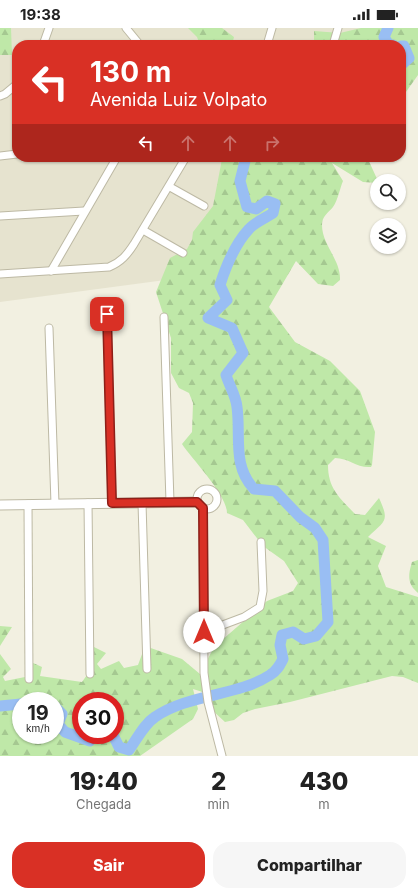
<!DOCTYPE html>
<html lang="pt">
<head>
<meta charset="utf-8">
<style>
	body { margin:0; font-family:Inter,sans-serif; background:#f6f6f6; color:#222; height:100vh; display:flex; flex-direction:column; font-size:15px; white-space:nowrap }
	* { box-sizing:border-box; margin:0 }
	p { font-size:13px; color:#767676 }
	.icon { flex:none; width:22px; height:22px; fill:none; stroke:currentColor; stroke-width:2; stroke-linecap:round; stroke-linejoin:round }
	.map { position:relative; height:728px; overflow:hidden }
	.drawer { display:flex; flex-direction:column; background:#fff; flex:1 }
	.drawer>* { flex:none }
	.top-card { position:absolute; left:12px; top:12px; width:394px; height:122px; border-radius:16px; box-shadow:0 1px 3px #0004; background:#d93025; color:#fff; overflow:hidden }
	.buttons { position:absolute; left:370px; top:146px; display:grid; gap:8px }
	.buttons a { display:grid; place-items:center; width:36px; height:36px; border-radius:50%; background:#fff; box-shadow:0 1px 3px #0004; font-size:20px }
	.speed { position:absolute; left:12px; top:664px; display:flex; gap:8px; font-size:20px; font-weight:700; text-align:center }
	.speed>* { display:grid; place-content:center; width:52px; height:52px; border-radius:50%; background:#fff; box-shadow:0 1px 3px #0004; line-height:1 }
	.speed small { font-size:10px; font-weight:400 }
	.speed .limit { border:6px solid #d22; background:#fff; color:#111 }
	.pin { position:absolute; display:grid; place-items:center; width:34px; height:34px; color:#fff; margin:-17px; border-radius:8px; box-shadow:0 2px 6px #0006 }
	.me { position:absolute; width:44px; margin:-22px; rotate:0deg; stroke-linejoin:round; filter:drop-shadow(0 0 3px #0008) }
	.turn { display:flex; align-items:center; gap:14px; height:84px; padding:0 12px; font-size:18px }
	.turn .icon { width:52px; height:52px; stroke-width:2.5 }
	.turn b { display:block; font-size:28px; line-height:34px }
	.lanes { display:flex; align-items:center; height:38px; padding:0 12px; background:#0003; justify-content:center; gap:20px; direction:ltr }
	.lanes .off { opacity:.35 }
	.eta { display:flex; justify-content:space-evenly; align-items:center; height:68px; text-align:center }
	.eta b { font-size:24px; font-weight:800; line-height:28px }
	.cta { display:flex; gap:8px; margin-top:auto; padding:8px 12px }
	.cta a { flex:1; height:46px; border-radius:16px; background:#d93025; color:#fff; font-size:16px; font-weight:800; line-height:46px; text-align:center }
	.cta a+a { background:#f6f6f6; color:#222 }
	.status { display:flex; justify-content:space-between; align-items:center; height:28px; padding:0 20px; background:#fff; direction:ltr }
	.status svg { height:11px; fill:currentColor }
	.map>svg:first-child { display:block }
	.residential { fill:#e6e3cf }
	.forest { fill:url(#forest-firs); fill-rule:evenodd }
	.lines { fill:none; stroke-linecap:round; stroke-linejoin:round }
	.river { stroke:#99bef3; stroke-width:11 }
	.minor-casing { stroke:#bdb9a4; stroke-width:9 }
	.tertiary-casing { stroke:#bdb9a4; stroke-width:11 }
	.minor { stroke:#fff; stroke-width:7 }
	.tertiary { stroke:#fff; stroke-width:9 }
	.route-casing { stroke:#8d1f18; stroke-width:10 }
	.route { stroke:#d93025; stroke-width:7 }
</style>
</head>
<body>
<div class="status"><b>19:38</b><svg viewBox="0 0 49 12"><path d="M0 12V9h3v3zM5 12V6h3v6zM10 12V3h3v9zM15 12V0h3v12zM26 1h20v11H26zM47 4h2v5h-2z"/></svg></div>
<div class="map">
<svg width="418" height="728" viewBox="0 0 418 728">
	<defs>
		<pattern id="forest-firs" width="22" height="20" patternUnits="userSpaceOnUse"><rect width="22" height="20" fill="#bfe8a8"/><path d="M5 1l3.5 6h-7zM16 11l3.5 6h-7z" fill="#a5c891"/></pattern>
	</defs>
	<rect width="100%" height="100%" fill="#f2f0e1"/>
	<!-- residential -->
	<path class="residential" d="M0,0H370L358,17H17V129H239L188,249L0,274Z"/>
	<!-- forest -->
	<g class="forest">
		<path d="M0,0H11L12,27H0Z"/>
		<path d="M188,0H222L234,9L232,17H200L197,9Z"/>
		<path d="M361,0H418V47L401,71V17H314V3L340,5Z"/>
		<path d="M225,129H367L378,153L377,155L363,154L332,135L343,153C340,160 338,172 333,179C328,185 322,188 322,197C322,217 341,232 340,252L333,258L318,256L296,233L269,279L295,314L330,333L360,363L375,404L372,437L371,439C356,440 349,430 335,430L328,437C328,461 340,470 355,486L365,487L379,470C390,494 385,492 368,509L386,518L378,538L386,559L418,569V655L403,649L392,648L290,674L255,681L243,685L234,692L225,694L212,682L209,666L193,661L198,681L193,691L140,728H0V626L11,641L3,649L5,653L25,649L31,634L42,639L40,648L82,654L89,644L88,616L106,625L97,636L101,641L119,633L124,640L138,637L145,618L182,631L200,646L214,619L267,573L293,563L298,555L284,533L263,518L243,492L227,485C227,467 192,431 182,416L192,404L193,375L189,365L179,360L171,345V310L156,264L170,230L187,221L192,212L193,204L213,178L222,131ZM21,673H55V707H21ZM81,673H115V707H81Z"/>
		<path d="M418,532V565C407,556 408,547 412,534Z"/>
		<path d="M0,598L12,599L0,618Z"/>
	</g>
	<g class="lines">
		<!-- river -->
		<g class="river">
			<path d="M388,0L384,9L389,17H393"/>
			<path d="M401,18H404L409,30L401,37"/>
			<path d="M0,678L21,676"/>
			<path d="M55,679L62,686L58,696L65,704L90,713L92,707"/>
			<path d="M113,707L119,719L129,722C137,711 144,696 155,689C188,666 238,668 270,647C277,643 280,637 283,631L280,617L282,607L293,604L304,611L316,608L328,594L323,512L315,500L300,489L275,463L254,461C232,438 241,408 237,379C236,368 229,357 226,347L243,325L232,300L208,290L227,272L220,257C226,238 235,216 249,201C255,194 266,190 273,185L275,176L267,173L256,181L247,179L240,153L246,129"/>
		</g>
		<defs>
			<g id="minor">
				<path d="M126,0L140,17"/>
				<path d="M43,17L49,0"/>
				<path d="M267,17L272,0"/>
				<path d="M333,17L338,0"/>
				<path d="M0,68L5,66L17,56"/>
				<path d="M0,128L17,126"/>
				<path d="M170,159L204,178"/>
				<path d="M0,188L84,183"/>
				<path d="M143,202L183,225"/>
				<path d="M51,243L117,129"/>
				<path d="M0,246L109,239C121,234 127,227 134,216L186,129"/>
				<path d="M107,286L112,475"/>
				<path d="M164,289L170,474"/>
				<path d="M49,300L55,476"/>
				<circle cx="207" cy="471" r="10"/>
				<path d="M88,475L90,646"/>
				<path d="M142,475L147,641"/>
				<path d="M28,476L29,651"/>
				<path d="M203,480L204,645L208,674L222,728"/>
				<path d="M204,604L244,589L260,579L263,563L261,514"/>
			</g>
			<path id="tertiary" d="M0,477L197,474"/>
		</defs>
		<!-- minor casing -->
		<use href="#minor" class="minor-casing"/>
		<!-- tertiary casing -->
		<use href="#tertiary" class="tertiary-casing"/>
		<!-- minor -->
		<use href="#minor" class="minor"/>
		<!-- tertiary -->
		<use href="#tertiary" class="tertiary"/>
	</g>
	<g class="lines">
		<defs>
			<path id="route" d="M107,286L112,475L197,474L203,480L204,604"/>
		</defs>
		<!-- route casing -->
		<use href="#route" class="route-casing"/>
		<!-- route -->
		<use href="#route" class="route"/>
	</g>
</svg>
<div class="buttons">
<a><svg class="icon" aria-label="search" viewBox="0 0 24 24"><circle cx="10" cy="10" r="6"/><path d="M15 15l6 6"/></svg></a>
<a><svg class="icon" aria-label="layers" viewBox="0 0 24 24"><path d="M12 4l9 5-9 5-9-5zM3 14l9 5 9-5"/></svg></a>
</div>
<div class="speed"><div>19<small>km/h</small></div><div class="limit">30</div></div>
<div class="pin" style="left:107px;top:286px;background:#d93025"><svg class="icon" aria-label="arrive" viewBox="0 0 24 24"><path d="M6 21V4h12l-3 4 3 4H6"/></svg></div>
<svg class="me" style="left:204px;top:604px" viewBox="-20 -20 40 40"><circle r="19" fill="#fff"/><path d="M0-13L10 11 0 6-10 11z" fill="#d93025"/></svg>
<div class="top-card">
<div class="turn"><svg class="icon" aria-label="left" viewBox="0 0 24 24"><path d="M17 20v-9H6M10 6l-5 5 5 5"/></svg><div><b>130 m</b>Avenida Luiz Volpato</div></div>
<div class="lanes"><svg class="icon" aria-label="left" viewBox="0 0 24 24"><path d="M17 20v-9H6M10 6l-5 5 5 5"/></svg><svg class="icon off" aria-label="ahead" viewBox="0 0 24 24"><path d="M12 20V5M6 11l6-6 6 6"/></svg><svg class="icon off" aria-label="ahead" viewBox="0 0 24 24"><path d="M12 20V5M6 11l6-6 6 6"/></svg><svg class="icon off" aria-label="right" viewBox="0 0 24 24"><path d="M7 20v-9h11M14 6l5 5-5 5"/></svg></div>
</div>
</div>
<section class="drawer">
<div class="eta">
<div><b>19:40</b><p>Chegada</p></div>
<div><b>2</b><p>min</p></div>
<div><b>430</b><p>m</p></div>
</div>
<div class="cta"><a>Sair</a><a>Compartilhar</a></div>
</section>
</body>
</html>
